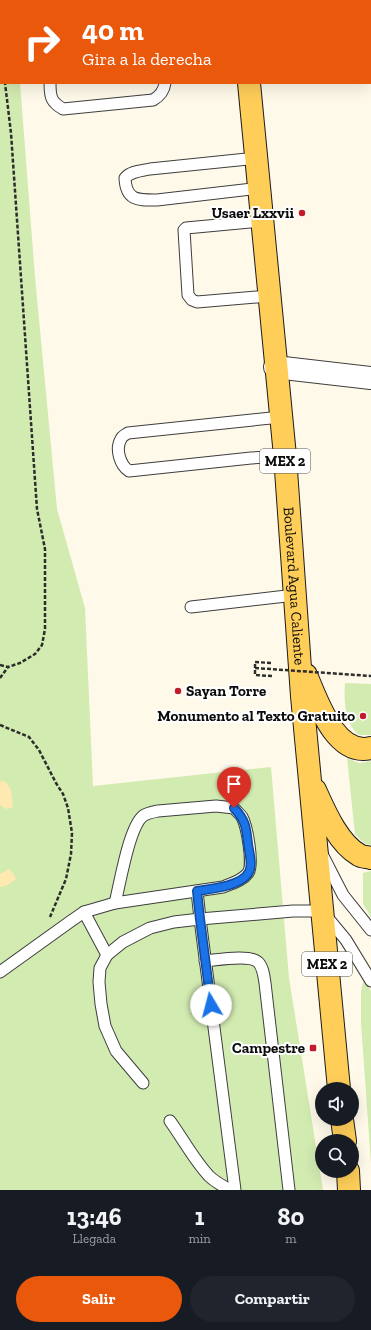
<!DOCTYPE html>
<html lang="es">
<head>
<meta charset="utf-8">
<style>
	body { margin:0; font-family:"Zilla Slab",serif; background:#20242c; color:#f1f3f6; height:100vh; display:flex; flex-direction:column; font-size:15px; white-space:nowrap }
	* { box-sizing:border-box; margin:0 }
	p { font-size:13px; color:#9ea1a6 }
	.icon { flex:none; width:22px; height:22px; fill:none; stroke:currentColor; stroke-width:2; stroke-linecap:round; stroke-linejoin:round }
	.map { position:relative; height:1190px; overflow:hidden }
	.panel { display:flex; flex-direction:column; background:#171b24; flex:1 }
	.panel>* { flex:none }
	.guide { position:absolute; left:0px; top:0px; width:371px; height:84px; box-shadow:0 4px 16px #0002; background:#ea580c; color:#fff; overflow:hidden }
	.fabs { position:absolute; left:315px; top:1082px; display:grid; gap:8px }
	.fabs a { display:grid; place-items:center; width:44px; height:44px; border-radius:50%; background:#171b24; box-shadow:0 4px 16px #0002; font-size:20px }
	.pin { position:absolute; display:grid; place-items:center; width:34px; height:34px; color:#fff; margin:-41px -17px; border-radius:50% 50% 50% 0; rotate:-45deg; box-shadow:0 0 4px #0007 }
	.pin .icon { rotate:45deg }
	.me { position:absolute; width:44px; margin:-22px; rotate:352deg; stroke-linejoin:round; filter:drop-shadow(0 0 3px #0008) }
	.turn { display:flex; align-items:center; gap:14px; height:84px; padding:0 16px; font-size:18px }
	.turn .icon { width:52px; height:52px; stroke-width:2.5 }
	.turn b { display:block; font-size:28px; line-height:34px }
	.eta { display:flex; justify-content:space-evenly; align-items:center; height:68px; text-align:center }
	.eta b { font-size:24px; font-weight:800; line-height:28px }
	.primary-button { display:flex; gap:8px; margin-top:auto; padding:8px 16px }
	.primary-button a { flex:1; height:46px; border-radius:24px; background:#ea580c; color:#fff; font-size:16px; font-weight:800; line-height:46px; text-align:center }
	.primary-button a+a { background:#20242c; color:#f1f3f6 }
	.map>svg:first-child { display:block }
	.green { fill:#d2ebb1 }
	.sand { fill:#fee9b1 }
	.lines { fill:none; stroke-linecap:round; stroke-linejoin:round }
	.service-casing { stroke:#3e3e3e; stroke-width:13 }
	.minor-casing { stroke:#3e3e3e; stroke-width:24 }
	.primary-casing { stroke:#1c1c1c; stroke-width:24 }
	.path { stroke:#2d2d2d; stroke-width:2.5; stroke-dasharray:4 2; stroke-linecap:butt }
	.service { stroke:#fff; stroke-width:11 }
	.minor { stroke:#fff; stroke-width:22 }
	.primary { stroke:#ffce59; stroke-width:22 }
	.path-bridge { stroke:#2d2d2d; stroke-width:2.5; stroke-dasharray:4 2; stroke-linecap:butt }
	.route-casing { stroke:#114b97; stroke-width:10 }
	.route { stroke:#1a73e8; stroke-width:7 }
	.poi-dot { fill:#c31b2c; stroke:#fff; stroke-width:1.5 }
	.labels { text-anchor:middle; stroke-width:4; stroke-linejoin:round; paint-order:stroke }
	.shield { fill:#fff; stroke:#545454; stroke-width:1 }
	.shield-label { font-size:14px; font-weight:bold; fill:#0b0b0b }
	.poi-label { font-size:15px; font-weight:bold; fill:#0b0b0b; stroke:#fff; text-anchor:end }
	.street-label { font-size:15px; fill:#0b0b0b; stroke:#fff }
</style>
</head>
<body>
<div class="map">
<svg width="371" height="1190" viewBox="0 0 371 1190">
	<rect width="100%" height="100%" fill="#fff9e9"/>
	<!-- green -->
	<g class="green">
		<path d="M0,0H13V1H1V83H20L35,277L57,509L85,608L93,786L271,767L289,978L323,1190H0Z"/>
		<path d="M345,683L371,684V735H359C344,723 344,702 345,683Z"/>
		<path d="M347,758L359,763L371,761V845L365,844L355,834Z"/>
		<path d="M371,871V917L363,904V873Z"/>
		<path d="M364,979L371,991V1164L361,1023V991Z"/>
	</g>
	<!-- sand -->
	<g class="sand">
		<path d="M0,781L6,782L11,790L13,807L6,809L0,805Z"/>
		<path d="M9,869L13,873L16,879L6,886L0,887V874Z"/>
	</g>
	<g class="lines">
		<defs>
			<g id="service">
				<path d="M156,0L157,1"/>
				<path d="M74,1L83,0"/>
				<path d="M50,83C50,97 51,102 63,109L153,100C160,96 164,91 165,83"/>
				<path d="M257,158L150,169C141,171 131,171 125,178C126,201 138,200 157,200L260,188"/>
				<path d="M262,221L186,228L184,230L188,295L192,300L197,302L269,296"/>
				<path d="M281,417L128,433C125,435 122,436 121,439C115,449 120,465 129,471L251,458L285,456"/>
				<path d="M191,607L295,595"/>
				<path d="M216,806L234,808C236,811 240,814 242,817C247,826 254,865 248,873C242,881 232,883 223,887L115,903C120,884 129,827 143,816C147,813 153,812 158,811Z"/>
				<path d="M322,854L343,895L371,930"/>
				<path d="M197,891L200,919L235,1190"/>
				<path d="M84,912L107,955"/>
				<path d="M205,961C217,960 249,954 258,962C263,967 264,976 265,983L289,1190"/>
				<path d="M0,972L71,921L84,912L115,903"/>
				<path d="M143,1083L116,1051L105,1026L101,1004L99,982L100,968L107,955L123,942L150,928L174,922L200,919L293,911H322L346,940L371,981"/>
				<path d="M170,1121C183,1139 194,1160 209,1176C215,1182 223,1186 230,1190"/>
			</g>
			<g id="minor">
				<path d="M370,37H371"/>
				<path d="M275,367L371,378"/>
			</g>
			<g id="primary">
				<path d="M241,0V1"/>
				<path id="s1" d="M249,83L285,456L302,696L339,1089"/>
				<path d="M306,675C317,700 335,757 371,748"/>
				<path d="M315,790C325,812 338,843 359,855C362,857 367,857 371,858"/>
				<path d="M342,1119L345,1141"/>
				<path d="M348,1171L349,1190"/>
			</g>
		</defs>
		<!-- service casing -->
		<use href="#service" class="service-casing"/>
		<!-- minor casing -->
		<use href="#minor" class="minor-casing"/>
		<!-- primary casing -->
		<use href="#primary" class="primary-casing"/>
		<!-- path -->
		<g class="path">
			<path d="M34,0L35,1"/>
			<path d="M0,38L1,46"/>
			<path d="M271,663L255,662V675L272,676"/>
			<path d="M0,665L8,667L20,663L35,654L42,645L45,629V549L37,509L11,133L5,83"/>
			<path d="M0,678L8,667"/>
			<path d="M0,725L29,737L39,750L56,783L63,794L68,808L72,833L71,854L66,879L50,917"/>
		</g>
		<!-- service -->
		<use href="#service" class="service"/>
		<!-- minor -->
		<use href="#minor" class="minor"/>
		<!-- primary -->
		<use href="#primary" class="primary"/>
		<!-- path-bridge -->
		<path class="path-bridge" d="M255,668L371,676"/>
	</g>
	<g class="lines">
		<defs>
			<path id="route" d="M211,1005L200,919L197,891C211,889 242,886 249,872C253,865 249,852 248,844C246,827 246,821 234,808"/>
		</defs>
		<!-- route casing -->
		<use href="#route" class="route-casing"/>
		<!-- route -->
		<use href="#route" class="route"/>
	</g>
	<!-- markers -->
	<g class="poi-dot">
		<circle cx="302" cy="213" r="4"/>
		<circle cx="178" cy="691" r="4"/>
		<circle cx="363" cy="716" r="4"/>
		<rect x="309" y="1044" width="8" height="8" rx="2"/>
	</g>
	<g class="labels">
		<!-- shield labels -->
		<g class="shield">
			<rect x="260" y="449" width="50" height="24" rx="3"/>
			<rect x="302" y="952" width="50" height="24" rx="3"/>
		</g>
		<g class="shield-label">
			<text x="285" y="466">MEX 2</text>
			<text x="327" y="969">MEX 2</text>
		</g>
		<!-- poi labels -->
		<g class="poi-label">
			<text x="294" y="218">Usaer Lxxvii</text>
			<text x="186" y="696" text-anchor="start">Sayan Torre</text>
			<text x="355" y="721">Monumento al Texto Gratuito</text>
			<text x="305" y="1053">Campestre</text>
		</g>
		<!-- street labels -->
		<g class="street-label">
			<text dy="5" stroke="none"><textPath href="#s1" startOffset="505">Boulevard Agua Caliente</textPath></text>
		</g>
	</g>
</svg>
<div class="fabs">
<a><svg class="icon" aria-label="sound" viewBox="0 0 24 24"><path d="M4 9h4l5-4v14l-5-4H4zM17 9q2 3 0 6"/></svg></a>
<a><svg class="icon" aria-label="search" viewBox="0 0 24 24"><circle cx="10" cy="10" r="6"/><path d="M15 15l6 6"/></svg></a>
</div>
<div class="pin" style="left:234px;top:808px;background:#d93025"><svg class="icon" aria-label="arrive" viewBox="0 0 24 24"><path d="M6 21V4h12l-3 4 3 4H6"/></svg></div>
<svg class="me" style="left:211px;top:1005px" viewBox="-20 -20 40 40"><circle r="19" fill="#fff"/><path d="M0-13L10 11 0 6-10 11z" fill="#1a73e8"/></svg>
<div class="guide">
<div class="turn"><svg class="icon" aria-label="right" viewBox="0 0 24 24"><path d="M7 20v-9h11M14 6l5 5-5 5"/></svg><div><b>40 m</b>Gira a la derecha</div></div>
</div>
</div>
<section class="panel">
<div class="eta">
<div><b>13:46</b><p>Llegada</p></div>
<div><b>1</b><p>min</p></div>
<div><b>80</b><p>m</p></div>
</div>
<div class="primary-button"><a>Salir</a><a>Compartir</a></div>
</section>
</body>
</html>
